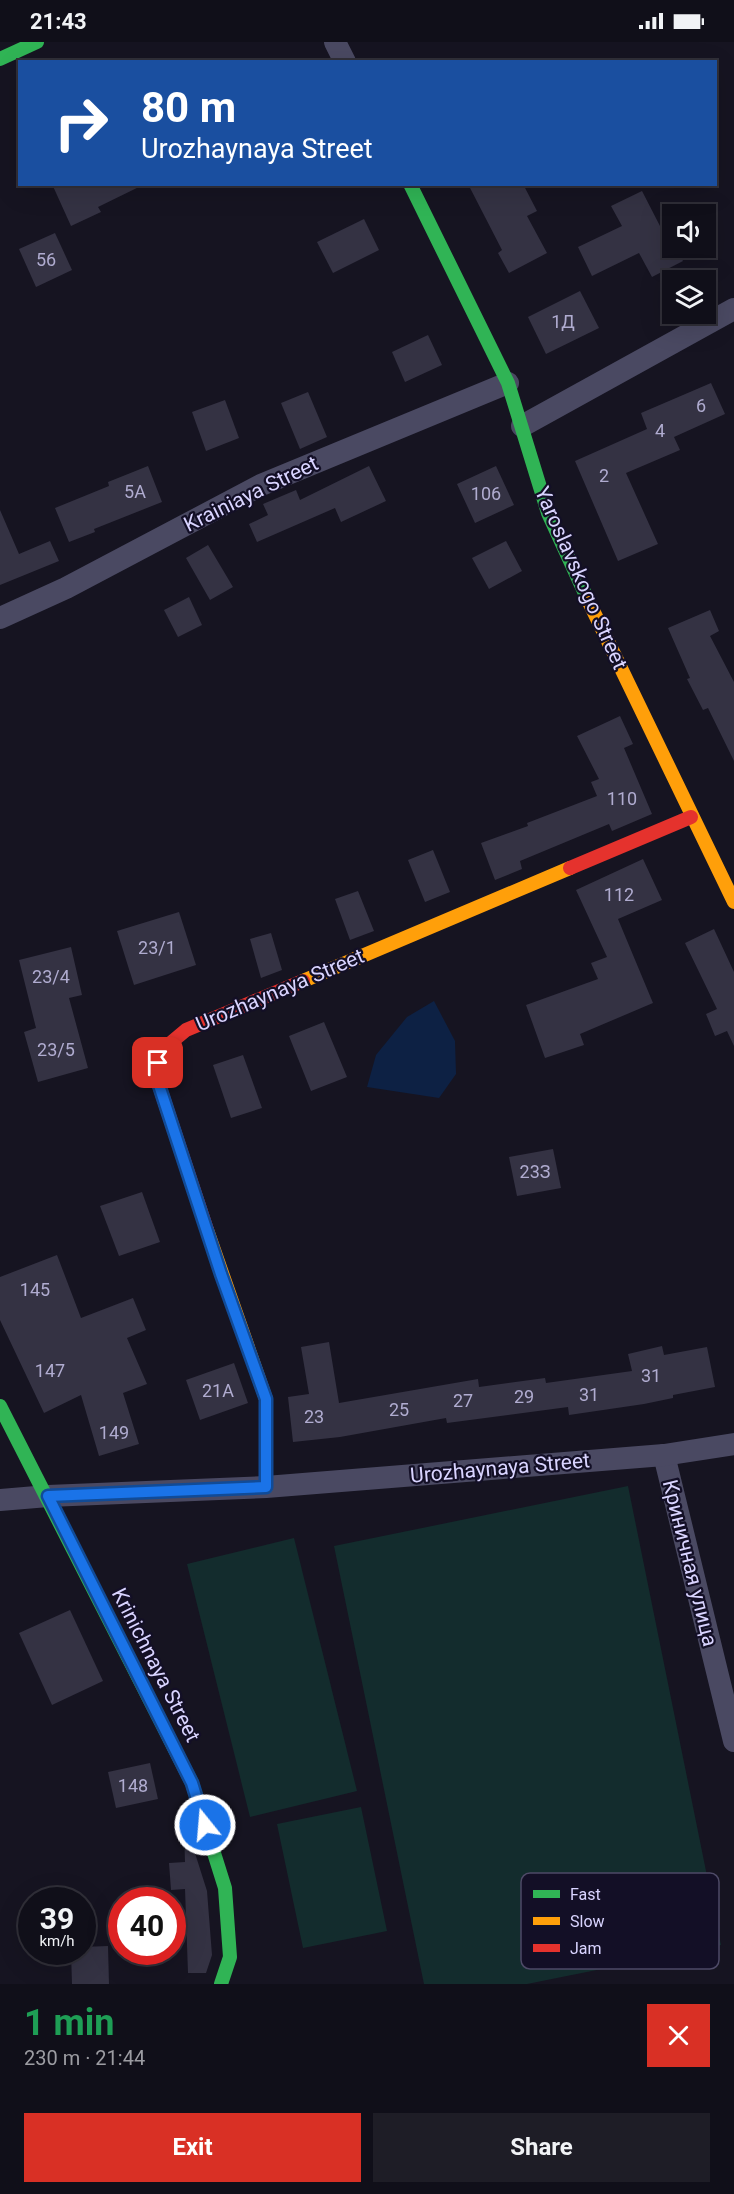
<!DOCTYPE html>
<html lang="en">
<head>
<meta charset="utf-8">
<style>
	body { margin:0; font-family:Roboto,sans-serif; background:#1e1d26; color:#f1f3f6; height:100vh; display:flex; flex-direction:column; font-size:22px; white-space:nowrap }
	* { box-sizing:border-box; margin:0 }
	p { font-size:20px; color:#9c9ca2 }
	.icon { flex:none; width:33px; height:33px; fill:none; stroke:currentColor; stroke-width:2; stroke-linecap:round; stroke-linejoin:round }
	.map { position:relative; height:1942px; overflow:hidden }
	.drawer { display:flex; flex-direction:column; background:#100f19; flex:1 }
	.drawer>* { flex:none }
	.hud { position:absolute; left:18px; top:18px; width:699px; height:126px; border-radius:0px; box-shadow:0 6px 24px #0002,0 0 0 2px #302f38; background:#1a4fa0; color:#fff; overflow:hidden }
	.buttons { position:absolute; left:662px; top:162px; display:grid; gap:12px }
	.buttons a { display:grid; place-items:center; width:54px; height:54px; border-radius:0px; background:#100f19; box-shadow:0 6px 24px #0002,0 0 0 2px #302f38; font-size:30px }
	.speed { position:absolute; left:18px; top:1845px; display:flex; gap:12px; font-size:30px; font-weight:700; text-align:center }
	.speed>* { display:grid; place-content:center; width:78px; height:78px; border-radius:50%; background:#100f19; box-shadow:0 6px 24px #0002,0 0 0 2px #302f38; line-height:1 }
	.speed small { font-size:15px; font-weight:400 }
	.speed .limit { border:9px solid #d22; background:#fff; color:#111 }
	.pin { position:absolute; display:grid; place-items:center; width:51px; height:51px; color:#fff; margin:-26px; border-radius:12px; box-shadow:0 3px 9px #0006 }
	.me { position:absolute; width:66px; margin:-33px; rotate:343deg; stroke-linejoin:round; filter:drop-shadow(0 0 4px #0008) }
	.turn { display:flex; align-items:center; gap:21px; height:126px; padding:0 24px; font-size:27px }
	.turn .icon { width:78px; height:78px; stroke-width:2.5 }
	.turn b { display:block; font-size:42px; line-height:51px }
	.round { display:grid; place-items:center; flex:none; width:63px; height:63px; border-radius:0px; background:#1e1d26 }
	.headline { display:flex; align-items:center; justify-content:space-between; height:102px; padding:0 24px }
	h1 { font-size:36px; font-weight:700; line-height:45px; color:#1e9e55 }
	.button { display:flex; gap:12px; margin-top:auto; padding:12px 24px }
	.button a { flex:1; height:69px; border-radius:0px; background:#d93025; color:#fff; font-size:24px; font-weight:700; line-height:69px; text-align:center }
	.button a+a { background:#1e1d26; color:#f1f3f6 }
	.status { display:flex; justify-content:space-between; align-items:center; height:42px; padding:0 30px; background:#100f19; direction:ltr }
	.status svg { height:16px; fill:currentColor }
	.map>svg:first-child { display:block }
	.green { fill:#132c2d }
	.water { fill:#0d2144 }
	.building { fill:#343243 }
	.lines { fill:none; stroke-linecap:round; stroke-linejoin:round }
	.street { stroke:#4a4962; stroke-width:22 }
	.fast { stroke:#30b455; stroke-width:14 }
	.slow { stroke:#ff9f0a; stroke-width:14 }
	.jam { stroke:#e5322d; stroke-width:14 }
	.route-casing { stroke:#114b97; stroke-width:15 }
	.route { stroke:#1a73e8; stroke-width:10 }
	.labels { text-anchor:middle; stroke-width:4.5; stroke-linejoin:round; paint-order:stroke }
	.number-label { font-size:18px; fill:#b0acd0 }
	.street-label { font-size:21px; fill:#d9d4ff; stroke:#130f26 }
	.key { fill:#130f26; stroke:#4e4a67; stroke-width:1.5 }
	.key-label { font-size:16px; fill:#d9d4ff }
</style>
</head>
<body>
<div class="status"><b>21:43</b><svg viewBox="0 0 49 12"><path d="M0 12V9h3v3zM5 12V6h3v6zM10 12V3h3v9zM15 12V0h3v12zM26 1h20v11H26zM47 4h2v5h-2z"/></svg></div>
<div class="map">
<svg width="734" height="1942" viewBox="0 0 734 1942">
	<rect width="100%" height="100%" fill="#161421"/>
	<!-- green -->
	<g class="green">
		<path d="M628,1444L721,1903L527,1942H424L334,1504Z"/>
		<path d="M294,1496L357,1749L250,1775L187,1522Z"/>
		<path d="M361,1765L387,1889L303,1906L277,1782Z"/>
	</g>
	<!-- water -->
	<path class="water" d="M434,959L455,999L456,1032L439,1056L367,1045L376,1013L407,975Z"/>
	<!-- building -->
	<g class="building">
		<path d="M52,142H145L98,165L101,170L71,184Z"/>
		<path d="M468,142H523L537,169L527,174L547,211L509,231L498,211L502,208Z"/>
		<path d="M642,149L660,184L664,183L672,199V206H676L683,219L652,235L639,211L592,234L578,205L622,184L611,164Z"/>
		<path d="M364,177L379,208L333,231L317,200Z"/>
		<path d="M55,191L72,228L36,245L19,207Z"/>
		<path d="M580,249L599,286L546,312L528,275Z"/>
		<path d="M428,293L442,323L405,340L392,310Z"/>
		<path d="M711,341L725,372L674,395L680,408L626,431L658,502L618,519L575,419L647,387L641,371Z"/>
		<path d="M308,350L327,395L300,407L281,361Z"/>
		<path d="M225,358L239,396L206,409L192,370Z"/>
		<path d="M148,424L162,460L94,487L95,490L69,500L55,466L109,444L108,440Z"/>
		<path d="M369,424L386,459L341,480L335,466L257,500L249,482L268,473L263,462L296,448L300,458Z"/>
		<path d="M496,424L514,463L475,481L457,442Z"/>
		<path d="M0,468L19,512L50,499L59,519L0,543Z"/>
		<path d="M506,499L522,529L489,547L472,516Z"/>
		<path d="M208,503L233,545L210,558L186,516Z"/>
		<path d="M189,555L202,583L178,595L164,568Z"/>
		<path d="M710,568L719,589L710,594L734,640V719L708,666L703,668L687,637L690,636L668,586Z"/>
		<path d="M620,674L633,702L624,706L652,772L612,789L609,782L520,819L522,827L495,838L481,801L528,784L527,781L597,754L591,740L599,737L577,694Z"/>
		<path d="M433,808L450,850L425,860L408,818Z"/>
		<path d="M643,817L662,858L618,877L653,961L580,992L584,1003L545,1016L526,963L598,937L591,921L607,915L576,848Z"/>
		<path d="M358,849L374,889L350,898L335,857Z"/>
		<path d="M179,870L196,923L134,943L117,889Z"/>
		<path d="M714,887L734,930V1004L727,989L715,994L706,972L717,967L685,901Z"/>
		<path d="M271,891L282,928L261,936L250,897Z"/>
		<path d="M71,905L82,953L69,956L88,1026L38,1040L24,990L36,986L19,918Z"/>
		<path d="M324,980L347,1035L311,1049L289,994Z"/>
		<path d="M243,1013L262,1066L231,1076L213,1023Z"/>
		<path d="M553,1107L561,1146L517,1154L509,1115Z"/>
		<path d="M142,1150L160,1200L119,1214L100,1164Z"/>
		<path d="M57,1213L81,1276L133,1256L146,1288L127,1296L147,1342L123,1351L139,1402L99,1414L81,1353L44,1371L0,1278V1235Z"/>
		<path d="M329,1300L339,1361L478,1337L479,1345L545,1336L546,1341L632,1329L628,1312L662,1304L664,1313L707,1305L715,1345L673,1353V1356L644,1362L569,1373L568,1365L447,1381L446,1376L340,1395L293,1400L288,1355L309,1352L301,1305Z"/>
		<path d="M234,1321L248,1361L200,1378L186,1338Z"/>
		<path d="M70,1568L103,1639L52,1663L19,1591Z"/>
		<path d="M150,1721L158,1757L116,1766L108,1730Z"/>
		<path d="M187,1786L207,1849L212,1913L206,1931H188L185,1847L171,1848L169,1821L185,1820L184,1787Z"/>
		<path d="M108,1904L109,1942H72L71,1910H82V1905Z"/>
	</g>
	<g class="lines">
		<!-- street -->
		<g class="street">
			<path d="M335,0L345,20"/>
			<path d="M522,384L734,267"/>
			<path d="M0,576L66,546L261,443L508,341"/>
			<path d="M664,1413L734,1699"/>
			<path d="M0,1458L48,1454L266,1445L664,1413L734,1402"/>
		</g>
		<!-- fast -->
		<g class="fast">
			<path d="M0,17L37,0"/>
			<path d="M410,142L508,341L548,471L588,558"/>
			<path d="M0,1364L192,1741L225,1846L230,1915L221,1942"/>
		</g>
		<!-- slow -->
		<g class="slow">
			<path d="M588,558L734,860"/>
			<path d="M303,939L570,826"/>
			<path d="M207,1188L266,1357V1445"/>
		</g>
		<!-- jam -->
		<g class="jam">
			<path d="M570,826L691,775"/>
			<path d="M207,1188L156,1034L161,1009L186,988L303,939"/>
		</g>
	</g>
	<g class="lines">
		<defs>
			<path id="route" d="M158,1021L156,1034L221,1232L266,1357V1445L48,1454L192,1741L205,1783"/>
		</defs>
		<!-- route casing -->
		<use href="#route" class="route-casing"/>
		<!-- route -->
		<use href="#route" class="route"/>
	</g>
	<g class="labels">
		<!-- number labels -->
		<g class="number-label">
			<text x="46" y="224">56</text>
			<text x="563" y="286">1Д</text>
			<text x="701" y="370">6</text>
			<text x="660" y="395">4</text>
			<text x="604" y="440">2</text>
			<text x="135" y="456">5А</text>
			<text x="486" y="458">106</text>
			<text x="622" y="763">110</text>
			<text x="619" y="859">112</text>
			<text x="157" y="912">23/1</text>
			<text x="51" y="941">23/4</text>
			<text x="56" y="1014">23/5</text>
			<text x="535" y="1136">23З</text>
			<text x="35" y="1254">145</text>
			<text x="50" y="1335">147</text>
			<text x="651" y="1340">31</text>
			<text x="218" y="1355">21А</text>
			<text x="589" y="1359">31</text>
			<text x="524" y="1361">29</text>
			<text x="463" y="1365">27</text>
			<text x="399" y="1374">25</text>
			<text x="314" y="1381">23</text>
			<text x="114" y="1397">149</text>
			<text x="133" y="1750">148</text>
		</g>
		<!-- street labels -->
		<g class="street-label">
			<text transform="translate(251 452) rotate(-26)" y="7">Krainiaya Street</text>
			<text transform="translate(581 536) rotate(66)" y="7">Yaroslavskogo Street</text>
			<text transform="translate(280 948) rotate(-23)" y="7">Urozhaynaya Street</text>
			<text transform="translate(500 1426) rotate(-5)" y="7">Urozhaynaya Street</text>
			<text transform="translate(690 1521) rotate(76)" y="7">Криничная улица</text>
			<text transform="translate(156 1623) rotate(63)" y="7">Krinichnaya Street</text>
		</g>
	</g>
	<!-- legend -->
	<rect x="521" y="1831" width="198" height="96" rx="9" class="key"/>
	<rect x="533" y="1848" width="27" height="8" fill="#30b455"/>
	<rect x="533" y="1875" width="27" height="8" fill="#ff9f0a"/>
	<rect x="533" y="1902" width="27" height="8" fill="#e5322d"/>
	<g class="key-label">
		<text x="570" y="1858">Fast</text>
		<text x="570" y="1885">Slow</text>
		<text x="570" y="1912">Jam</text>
	</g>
</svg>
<div class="buttons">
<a><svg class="icon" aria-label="sound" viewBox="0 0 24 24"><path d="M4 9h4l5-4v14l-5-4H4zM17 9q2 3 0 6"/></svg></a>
<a><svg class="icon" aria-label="layers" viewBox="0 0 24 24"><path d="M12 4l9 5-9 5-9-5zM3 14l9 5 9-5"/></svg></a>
</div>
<div class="speed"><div>39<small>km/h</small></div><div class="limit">40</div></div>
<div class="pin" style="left:158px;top:1021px;background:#d93025"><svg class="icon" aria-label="arrive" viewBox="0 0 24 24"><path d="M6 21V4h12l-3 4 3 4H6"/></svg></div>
<svg class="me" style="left:205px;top:1783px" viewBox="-20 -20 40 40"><circle r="17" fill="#1a73e8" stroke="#fff" stroke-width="3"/><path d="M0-11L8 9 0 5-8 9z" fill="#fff"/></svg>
<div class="hud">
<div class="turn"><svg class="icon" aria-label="right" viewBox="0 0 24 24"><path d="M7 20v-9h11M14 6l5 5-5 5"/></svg><div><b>80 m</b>Urozhaynaya Street</div></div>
</div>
</div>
<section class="drawer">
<div class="headline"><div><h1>1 min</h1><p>230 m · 21:44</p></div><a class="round" style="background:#d93025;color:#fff"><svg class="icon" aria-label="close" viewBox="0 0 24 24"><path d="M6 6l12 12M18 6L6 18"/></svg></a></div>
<div class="button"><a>Exit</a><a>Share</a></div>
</section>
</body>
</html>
